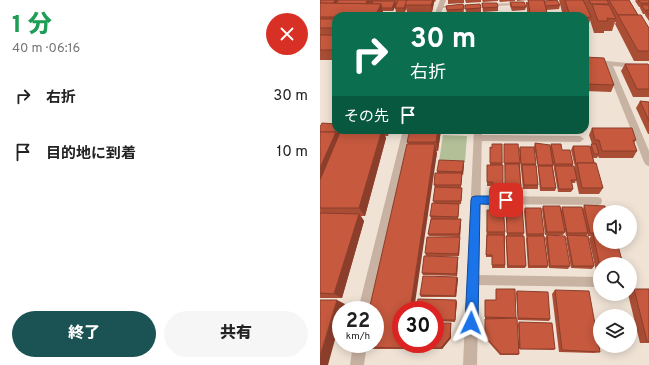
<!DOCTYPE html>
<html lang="ja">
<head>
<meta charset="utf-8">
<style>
	body { margin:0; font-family:Overpass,"Noto Sans JP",sans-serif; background:#f6f6f6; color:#222; height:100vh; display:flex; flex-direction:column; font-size:15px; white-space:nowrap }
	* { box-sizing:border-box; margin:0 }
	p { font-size:13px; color:#767676 }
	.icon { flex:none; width:22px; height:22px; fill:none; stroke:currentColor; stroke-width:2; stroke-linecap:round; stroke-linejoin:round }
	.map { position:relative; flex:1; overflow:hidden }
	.details { display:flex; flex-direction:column; background:#fff; width:320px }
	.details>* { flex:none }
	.guide { position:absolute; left:12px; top:12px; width:257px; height:122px; border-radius:12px; box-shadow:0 2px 10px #0003; background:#0b6e4f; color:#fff; overflow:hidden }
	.fabs { position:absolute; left:273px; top:205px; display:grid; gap:8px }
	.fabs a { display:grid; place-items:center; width:44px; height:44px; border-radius:50%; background:#fff; box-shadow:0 2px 10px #0003; font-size:20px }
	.speed { position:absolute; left:12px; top:301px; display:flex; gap:8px; font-size:20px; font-weight:700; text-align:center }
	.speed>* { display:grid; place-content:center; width:52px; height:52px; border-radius:50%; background:#fff; box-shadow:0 2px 10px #0003; line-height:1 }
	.speed small { font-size:10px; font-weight:400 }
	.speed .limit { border:6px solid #d22; background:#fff; color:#111 }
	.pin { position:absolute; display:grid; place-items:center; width:34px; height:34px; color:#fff; margin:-17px; border-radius:8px; box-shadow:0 2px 6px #0006 }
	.me { position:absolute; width:44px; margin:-22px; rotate:2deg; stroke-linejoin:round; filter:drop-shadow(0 0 3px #0008) }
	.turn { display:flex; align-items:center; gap:14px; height:84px; padding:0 12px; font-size:18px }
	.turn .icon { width:52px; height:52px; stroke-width:2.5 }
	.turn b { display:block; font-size:28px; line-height:34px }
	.then { display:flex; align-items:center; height:38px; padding:0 12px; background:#0003; gap:8px; font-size:15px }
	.round { display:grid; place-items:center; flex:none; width:42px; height:42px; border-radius:21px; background:#f6f6f6 }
	.overview { display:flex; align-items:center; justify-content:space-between; height:68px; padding:0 12px }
	h1 { font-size:24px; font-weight:800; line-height:30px; color:#1e9e55 }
	.cta { display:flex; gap:8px; margin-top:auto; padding:8px 12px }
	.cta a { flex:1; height:46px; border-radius:24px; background:#1b5253; color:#fff; font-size:16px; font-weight:800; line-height:46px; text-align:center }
	.cta a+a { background:#f6f6f6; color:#222 }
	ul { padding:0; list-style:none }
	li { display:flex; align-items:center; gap:12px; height:56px; padding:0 12px }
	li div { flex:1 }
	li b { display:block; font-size:15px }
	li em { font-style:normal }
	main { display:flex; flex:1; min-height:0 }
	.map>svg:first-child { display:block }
	.green { fill:#b3bf96 }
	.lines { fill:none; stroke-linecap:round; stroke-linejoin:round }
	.service { fill:#c8b2a2; fill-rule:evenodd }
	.minor { fill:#c8b2a2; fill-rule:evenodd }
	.wall { fill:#aa4d35 }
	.shaded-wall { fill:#8b3e2b }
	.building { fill:#c6593e; stroke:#8b3e2b }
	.route { fill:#1a73e8; stroke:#114b97 }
</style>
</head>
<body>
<main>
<section class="details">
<div class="overview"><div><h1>1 分</h1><p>40 m · 06:16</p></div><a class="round" style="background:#d93025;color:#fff"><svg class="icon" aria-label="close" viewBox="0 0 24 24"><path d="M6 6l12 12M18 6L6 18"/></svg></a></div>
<ul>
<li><svg class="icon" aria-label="right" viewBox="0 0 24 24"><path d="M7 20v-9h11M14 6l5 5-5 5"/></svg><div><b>右折</b></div><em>30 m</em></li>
<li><svg class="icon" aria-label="arrive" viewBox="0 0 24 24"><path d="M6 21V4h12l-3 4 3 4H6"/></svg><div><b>目的地に到着</b></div><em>10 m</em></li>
</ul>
<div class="cta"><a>終了</a><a>共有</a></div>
</section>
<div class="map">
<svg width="329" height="365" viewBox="0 0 329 365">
	<rect width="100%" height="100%" fill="#f0e3d6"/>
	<!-- green -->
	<path class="green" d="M123,135L147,136L145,162H119Z"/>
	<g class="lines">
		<!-- service -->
		<g class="service">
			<path d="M217,2H219V4L121,8L119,7L121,6Z"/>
			<path d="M157,135L260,136L264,139L260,142L157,141L153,138Z"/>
			<path d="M155,196L278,197L281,198L282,201L281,204L278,205L155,204L152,203L151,200L152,197Z"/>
			<path d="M153,275L280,277V287L153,285L149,284L148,280L149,276Z"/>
		</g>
		<!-- minor -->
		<g class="minor">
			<path d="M120,0H126L120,16H114Z"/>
			<path d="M265,59L329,65V69L293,66L329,151V166L326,165L324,162L285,65L265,63Z"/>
			<path d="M83,130H91L52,310H38Z"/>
			<path d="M154,130H162L157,365H143Z"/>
			<path d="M33,344H47L44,365H30Z"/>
		</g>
	</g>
	<!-- wall -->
	<g class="wall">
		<path d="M0,0H116L115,2H114L112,12H87L86,8L85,12H76L75,8L76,4V5L73,11H63V13L16,16V60H0Z"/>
		<path d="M128,0H144V3L128,4Z"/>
		<path d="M145,0H161V2L146,3Z"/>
		<path d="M162,0H178V1L163,2Z"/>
		<path d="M179,0H195V1L180,2Z"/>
		<path d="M197,0H224V1L232,0H309L318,15L329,28V61H314L295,24L296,22H295L292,31H284V33H274L270,20L267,30H265V16H243L239,0H237L240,5L239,9L226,10L227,14L228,16H207V9L206,6V2H208V0L197,1Z"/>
		<path d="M316,0H329V21L325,15V14H323L320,8V7H319L315,1Z"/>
		<path d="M190,2L206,7L205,10L192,11L190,6Z"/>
		<path d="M162,3L178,7V11L163,12Z"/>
		<path d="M143,4L144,13H127L126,6Z"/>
		<path d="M145,5L161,8V12L146,13Z"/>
		<path d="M265,57L294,85L291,92L265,91Z"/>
		<path d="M305,64L329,66V97H313L301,71Z"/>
		<path d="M320,101L329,102V134H328L316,108Z"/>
		<path d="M0,127L16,130H69L68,136H65L66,138L45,216H41L44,221L22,298H0Z"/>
		<path d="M272,128L316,140L314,143L317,151L313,158H279L278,156L277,158H273L283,188L279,194H259L256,180L255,183H252L253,189L251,192H238L234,169V167L233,165V167L236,188L235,191H220L218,168L214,147L215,143L230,148L231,144L242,150L253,164V166L254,168L255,167L251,150L253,146L270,147L272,144L269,135Z"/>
		<path d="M121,130L118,151H116L117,153L81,344H89V349H48L41,347L88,144L87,142Z"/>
		<path d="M123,130H147L146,134H124Z"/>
		<rect x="183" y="130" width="13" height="1"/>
		<path d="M247,130H264L263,133L248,132Z"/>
		<path d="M182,144L183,190H172V186H167V165H170V147L172,148Z"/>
		<path d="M184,144L200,163L201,186L200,190L185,189Z"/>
		<path d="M200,147L216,164V165L218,185V189H203L199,150Z"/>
		<path d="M144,164L143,175H142L141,188L142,191L141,204H139V207L138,219H141V222L140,237L109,236L108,234L111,219L110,216L114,203L113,201L115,188L114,185L117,173V171Z"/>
		<path d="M186,205L204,233L203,236L206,266L205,268H187L186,239V236H187Z"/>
		<path d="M264,205L285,206L280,264V271H276L269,239L271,236H268V234L266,236L274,266L272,269L251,268L246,238L247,236H246L242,215L245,232L243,235H225L222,209L223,206L241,210L242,207L263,209Z"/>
		<path d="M205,208L224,234V236L228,266L227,268H208L206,239L207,236H206L204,211Z"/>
		<path d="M167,210L185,232V268H172V257H166Z"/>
		<path d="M227,235L250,266L248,269L229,268L225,238Z"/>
		<path d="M140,240L139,256H106L105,253Z"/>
		<path d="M138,259L137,276L103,275L102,273Z"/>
		<path d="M137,277L138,279L136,297H101L100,295Z"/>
		<path d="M314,289H329V343H320L308,294H310V291Z"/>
		<path d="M235,290L280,352L274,353L239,352L232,294Z"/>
		<path d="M197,291L230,319L229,321L198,320L196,293Z"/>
		<path d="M165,300L196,318L199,347L198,324L199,322L235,349L233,350L199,349V354L198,355H180L165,338Z"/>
		<path d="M137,302L135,322L115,321V310Z"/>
		<path d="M131,324V338L122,349H93L91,348Z"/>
	</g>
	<!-- shaded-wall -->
	<g class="shaded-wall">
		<path d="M15,0H21L15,11L13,4Z"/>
		<path d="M48,0H49L51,5L45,4Z"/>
		<path d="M50,0H53L51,4Z"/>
		<path d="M113,0H114V3L112,12L111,5Z"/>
		<path d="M75,1L76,5L73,11L72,8Z"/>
		<path d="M61,4L63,13L62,16H55Z"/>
		<path d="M85,5L86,8L85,12L84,8Z"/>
		<path d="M19,130H22L0,193V168L16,132Z"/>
		<path d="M62,130H63L66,138L45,216L39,208Z"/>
		<path d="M65,130H69L68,136Z"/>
		<path d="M118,130H121L118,151L116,142Z"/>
		<path d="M115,144L117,153L94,310H90Z"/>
		<path d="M144,161V164L143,175L142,172Z"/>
		<path d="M39,214L44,221L22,298L14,294Z"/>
		<path d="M141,219V222L140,237L139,234Z"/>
		<path d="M140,237V240L139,256L138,254Z"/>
		<path d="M138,257V259L137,276L136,274Z"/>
		<path d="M137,277L138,279L136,297L135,296Z"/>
		<path d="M17,300L25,304L23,310H21V318L8,365H0V356Z"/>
		<path d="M136,300L137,302L135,322V320Z"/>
		<path d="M131,323V338L122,349L121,348Z"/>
		<path d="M84,344H89V349L84,348Z"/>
	</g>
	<!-- building -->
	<g class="building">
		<path d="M1,0H15L13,4L0,3V2Z"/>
		<path d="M18,0H48L45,4H16Z"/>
		<path d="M78,0H87L84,8H75Z"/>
		<path d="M87,0H113L111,5H85Z"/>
		<path d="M208,0H224L227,13H210Z"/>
		<path d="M237,0L240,5L226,6L224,1Z"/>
		<path d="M245,0H263L271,17L265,18V16H250Z"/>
		<path d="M269,0H287L289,4H271Z"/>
		<path d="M289,0H309L318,15H298Z"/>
		<path d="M318,0H329V3H321Z"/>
		<path d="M53,1H75L72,8H62L61,4H52Z"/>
		<path d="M190,2H204L206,7H192Z"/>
		<path d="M0,3L61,4L55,16H16V17H0Z"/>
		<path d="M162,3H177L178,7L163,8Z"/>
		<path d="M143,4L144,9L127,10L126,6Z"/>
		<path d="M160,4L161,8L145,9V5Z"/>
		<path d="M272,4L289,5L296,19L287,18L288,21H278Z"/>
		<path d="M321,5H329V10H325Z"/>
		<path d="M326,11H329V15Z"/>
		<rect x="210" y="14" width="18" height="2"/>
		<path d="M298,15H321L329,28V51H318Z"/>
		<rect x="0" y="19" width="16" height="9"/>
		<rect x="0" y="35" width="16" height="15"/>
		<path d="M265,57L284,58L294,85L265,84Z"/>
		<path d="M305,64H328L329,66V89H317Z"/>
		<path d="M320,101L329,102V121Z"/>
		<path d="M2,123L16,124V130H19L17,134L16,132H0V127Z"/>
		<path d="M272,128H312L316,140H313L317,151H282L279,140H275Z"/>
		<path d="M21,130H62L39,208H0V180Z"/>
		<path d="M90,130H118L116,142H87Z"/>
		<path d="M123,130H146V131Z"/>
		<path d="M0,132H16L0,168Z"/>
		<path d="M215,143L230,145L233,165H218Z"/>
		<path d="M87,144H115L90,310H81V344H84V348L41,347V344H55V310H49Z"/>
		<path d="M172,144H182V163H170V147L172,148Z"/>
		<path d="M184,144H198L200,163H184Z"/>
		<path d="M231,144H241L242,150H250L253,164H235Z"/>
		<path d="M271,144H276L279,154H274Z"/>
		<path d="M253,146H270L274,163H257L256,164Z"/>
		<path d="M200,147H214L216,164H201Z"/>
		<path d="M119,160L144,161L142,172L117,171Z"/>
		<path d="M257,163H276L283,188H262Z"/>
		<path d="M185,164H199L201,186H185Z"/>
		<path d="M167,165H183V187H173V182H167Z"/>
		<path d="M202,165H216L218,185H204Z"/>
		<path d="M218,166H232L236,188H221Z"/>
		<path d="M235,166H254L257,180H251L253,189H239Z"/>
		<path d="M115,173H142L141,185H114Z"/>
		<path d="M115,187L142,188L141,201H113Z"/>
		<path d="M112,203L139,204L138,217L110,216Z"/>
		<path d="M173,205H183L185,232H167V210H172Z"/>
		<path d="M186,205H202L204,233H187Z"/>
		<path d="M264,205L285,206L286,212H280V233H270Z"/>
		<path d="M223,206H240L245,232H227Z"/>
		<path d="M242,207H262L268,233H247Z"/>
		<path d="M205,208H221L224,234H207Z"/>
		<path d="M0,213L39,214L14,294L0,293Z"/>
		<path d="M111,219H141L139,234H108Z"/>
		<path d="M273,234H280V242H297L303,264H280V267Z"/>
		<path d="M167,235H184L185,265H172V255H166Z"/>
		<path d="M227,235L245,236L250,266H230Z"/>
		<path d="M247,235L268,236L274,266H253Z"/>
		<path d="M186,236H204L206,266H188Z"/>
		<path d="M207,236H224L228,266H209Z"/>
		<path d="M107,237H140L138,254L105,253Z"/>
		<path d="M104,256L138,257L136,274L102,273Z"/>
		<path d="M103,276L137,277L135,296L100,295Z"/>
		<path d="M176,289H195L196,318L165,317V300H176Z"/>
		<path d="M314,289H329V341H327Z"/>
		<path d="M235,290L269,291L280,352L242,350Z"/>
		<path d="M197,291L228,292L230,319L198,318Z"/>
		<path d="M98,299L136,300L135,320H115V310H96Z"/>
		<path d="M0,300H17L0,356Z"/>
		<path d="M197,318L199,354H181L165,336V319Z"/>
		<path d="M199,322L232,323L235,349H200Z"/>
		<path d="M115,323H131L130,337L121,348H91V344H115Z"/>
	</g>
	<!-- route -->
	<path class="route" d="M155,196H186L189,198L191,200L189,203L186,205L160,204L158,323L156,327L151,329L147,327L145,323L151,200L152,197Z"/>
</svg>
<div class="fabs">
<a><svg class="icon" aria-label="sound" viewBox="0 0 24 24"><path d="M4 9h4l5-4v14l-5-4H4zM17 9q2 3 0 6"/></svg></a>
<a><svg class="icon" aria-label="search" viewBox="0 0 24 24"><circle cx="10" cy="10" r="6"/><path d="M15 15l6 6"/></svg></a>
<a><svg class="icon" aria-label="layers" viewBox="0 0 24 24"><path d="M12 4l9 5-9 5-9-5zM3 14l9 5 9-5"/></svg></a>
</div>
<div class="speed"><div>22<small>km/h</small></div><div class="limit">30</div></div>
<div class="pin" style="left:186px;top:200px;background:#d93025"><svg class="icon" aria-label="arrive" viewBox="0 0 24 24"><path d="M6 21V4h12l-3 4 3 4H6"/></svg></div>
<svg class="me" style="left:151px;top:323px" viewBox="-20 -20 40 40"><path d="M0-17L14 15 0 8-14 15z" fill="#1a73e8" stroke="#fff" stroke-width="4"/></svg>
<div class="guide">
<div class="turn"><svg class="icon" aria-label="right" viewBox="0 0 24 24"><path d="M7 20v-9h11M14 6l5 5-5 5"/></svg><div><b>30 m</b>右折</div></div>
<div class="then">その先<svg class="icon" aria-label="arrive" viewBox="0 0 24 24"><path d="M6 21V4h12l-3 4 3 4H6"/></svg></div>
</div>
</div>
</main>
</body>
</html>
